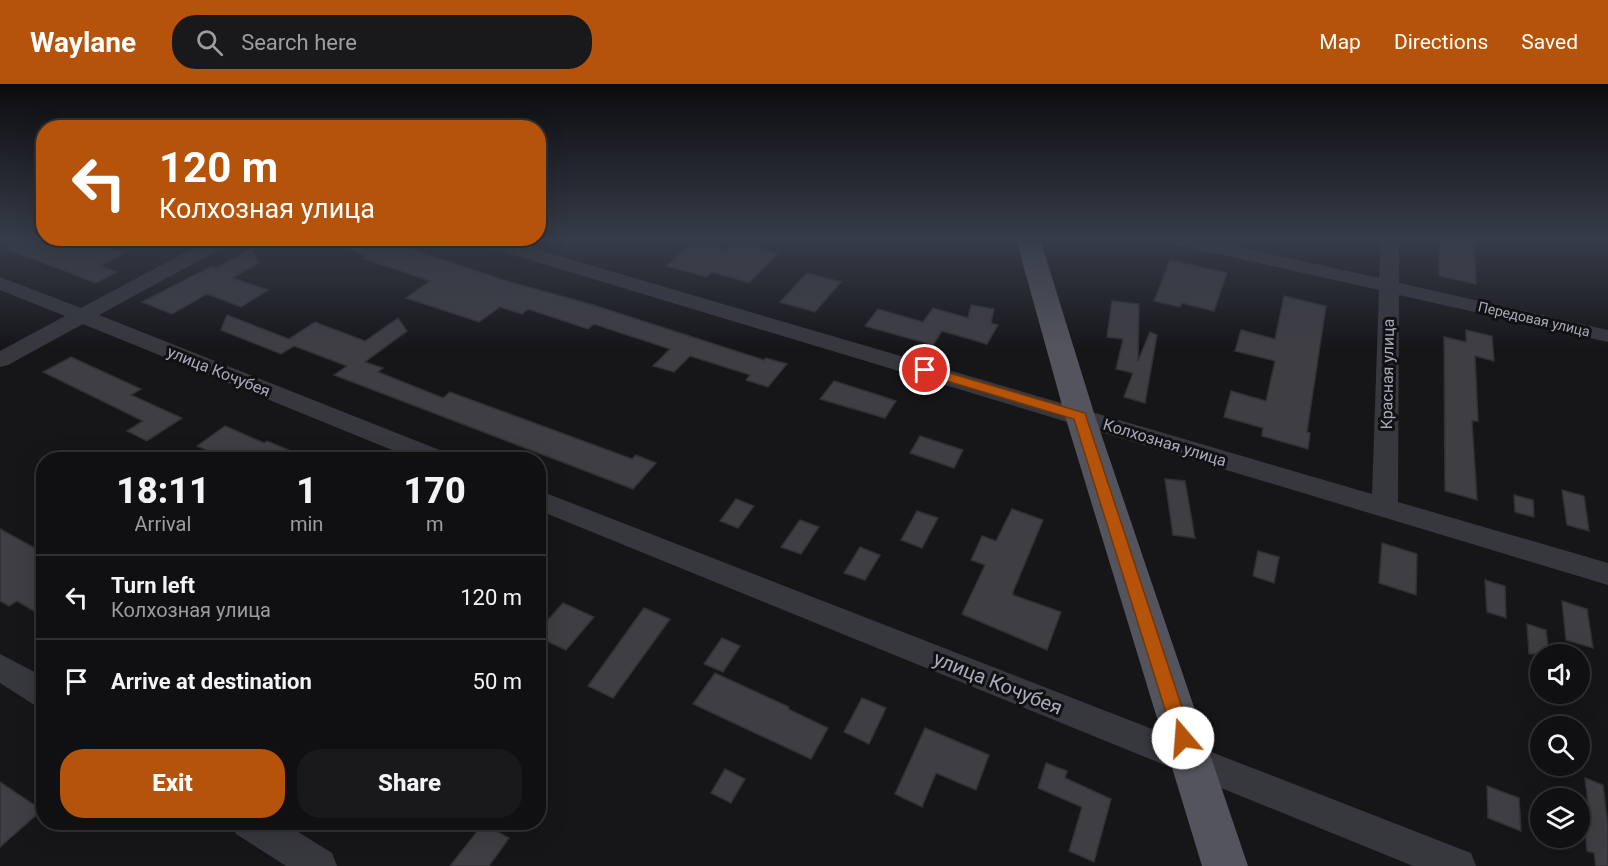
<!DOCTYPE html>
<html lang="en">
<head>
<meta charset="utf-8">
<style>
	body { margin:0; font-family:Roboto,sans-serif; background:#19191c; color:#f1f3f6; height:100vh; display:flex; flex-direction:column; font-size:22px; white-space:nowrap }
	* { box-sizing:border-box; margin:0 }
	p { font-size:20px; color:#9c9da0 }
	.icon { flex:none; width:33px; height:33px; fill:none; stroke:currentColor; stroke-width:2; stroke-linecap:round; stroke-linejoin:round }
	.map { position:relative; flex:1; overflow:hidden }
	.side { position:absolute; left:36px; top:368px; width:510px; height:378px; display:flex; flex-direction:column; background:#101013; border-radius:24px; box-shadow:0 6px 24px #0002,0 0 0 2px #303033 }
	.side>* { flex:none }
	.top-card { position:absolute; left:36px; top:36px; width:510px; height:126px; border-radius:24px; box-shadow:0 6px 24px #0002,0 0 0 2px #303033; background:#b45309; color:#fff; overflow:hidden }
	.buttons { position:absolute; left:1530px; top:560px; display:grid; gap:12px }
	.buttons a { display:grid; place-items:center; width:60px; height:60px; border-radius:50%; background:#101013; box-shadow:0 6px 24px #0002,0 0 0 2px #303033; font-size:30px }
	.pin { position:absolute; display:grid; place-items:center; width:51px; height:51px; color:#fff; margin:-26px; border:3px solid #fff; border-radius:50%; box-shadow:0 2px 6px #0007 }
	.me { position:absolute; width:66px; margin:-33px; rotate:342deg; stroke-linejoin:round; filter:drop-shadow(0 0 4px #0008) }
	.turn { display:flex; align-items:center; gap:21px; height:126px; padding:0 24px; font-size:27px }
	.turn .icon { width:78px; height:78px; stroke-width:2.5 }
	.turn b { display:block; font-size:42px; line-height:51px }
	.eta { display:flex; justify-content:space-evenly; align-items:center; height:102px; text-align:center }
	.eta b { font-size:36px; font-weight:800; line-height:42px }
	.primary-button { display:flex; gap:12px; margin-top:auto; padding:12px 24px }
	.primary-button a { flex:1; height:69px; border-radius:24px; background:#b45309; color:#fff; font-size:24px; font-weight:800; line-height:69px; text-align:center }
	.primary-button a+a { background:#19191c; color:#f1f3f6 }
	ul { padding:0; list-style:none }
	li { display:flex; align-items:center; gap:18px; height:84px; padding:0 24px; border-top:2px solid #303033 }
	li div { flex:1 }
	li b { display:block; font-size:22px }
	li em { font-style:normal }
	header { display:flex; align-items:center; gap:36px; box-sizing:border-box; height:84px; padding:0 30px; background:#b45309; color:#fff }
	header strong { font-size:28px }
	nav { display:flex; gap:33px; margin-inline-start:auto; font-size:21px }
	.search { width:420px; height:54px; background:#19191c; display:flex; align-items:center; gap:15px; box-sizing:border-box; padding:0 21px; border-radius:24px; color:#9c9da0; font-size:22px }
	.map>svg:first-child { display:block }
	.building { fill:#3e3e43; stroke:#313035; stroke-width:1.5 }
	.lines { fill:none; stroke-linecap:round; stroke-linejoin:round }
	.minor { fill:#37373e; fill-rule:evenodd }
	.major { fill:#53545d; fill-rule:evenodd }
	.route { fill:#b45309; stroke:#753606; stroke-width:1.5 }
	.labels { text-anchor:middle; stroke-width:6; stroke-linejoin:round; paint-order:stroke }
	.far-street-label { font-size:14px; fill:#a7abb9; stroke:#111114 }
	.street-label { font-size:16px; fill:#a7abb9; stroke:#111114 }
	.near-street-label { font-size:20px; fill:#a7abb9; stroke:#111114 }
</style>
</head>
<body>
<header>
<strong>Waylane</strong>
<div class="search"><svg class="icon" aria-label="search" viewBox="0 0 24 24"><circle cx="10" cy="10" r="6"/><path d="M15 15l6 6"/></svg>Search here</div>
<nav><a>Map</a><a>Directions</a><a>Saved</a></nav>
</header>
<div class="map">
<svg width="1608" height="782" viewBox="0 0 1608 782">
	<rect width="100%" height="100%" fill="#161619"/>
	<!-- building -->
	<g class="building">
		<path d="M24,155H83L125,169L100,182L117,188L96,199L4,164Z"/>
		<path d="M326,155H381L510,198L590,220L764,276L766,274L787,280L768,303L746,296L750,291L690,272L674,288L653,282L670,265L594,240L588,245L528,225L522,230L500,223L479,238L406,214L430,197L362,174L365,172Z"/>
		<path d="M1439,155H1474L1476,200L1439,192Z"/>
		<path d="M694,157L726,166L732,160L744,163L747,161L778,169L749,199L712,188L707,193L666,182Z"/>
		<path d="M251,165L259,179L232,194L268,206L241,223L207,210L172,230L142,218L212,182L216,184Z"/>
		<path d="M1170,176L1227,189L1214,227L1182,219L1180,223L1154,217Z"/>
		<path d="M807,189L841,198L815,228L780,218Z"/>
		<path d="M1284,212L1326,222L1307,348L1310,349L1308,365L1262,352L1263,344L1224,333L1231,307L1266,317L1275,277L1235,267L1241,246L1275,255Z"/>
		<path d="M1112,217L1139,220L1138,277L1150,248L1157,251L1145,319L1124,313L1133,289L1116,285L1123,255L1107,253Z"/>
		<path d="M971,221L994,225L991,239L998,241L987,260L942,247L933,261L865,242L878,225L923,238L933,224L968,234Z"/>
		<path d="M227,231L289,255L315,238L365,257L398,234L407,247L365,278L383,284L378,288L443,314L450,308L632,375L636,371L656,379L633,405L334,291L347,282L294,262L281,270L221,246Z"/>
		<path d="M1466,246L1492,252L1494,277L1475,272L1478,337H1472L1477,416L1445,407L1444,253L1466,258Z"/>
		<path d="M71,273L141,305L131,311L182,334L147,357L127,347L143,337L43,288Z"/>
		<path d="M834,297L872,309L896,317L885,334L820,315Z"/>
		<path d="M225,342L264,359L267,357L310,375H227L197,362Z"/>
		<path d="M920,352L963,366L954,384L910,369Z"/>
		<path d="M1165,395L1185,397L1195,454L1173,451Z"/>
		<path d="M1562,406L1584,412L1589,447L1567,441Z"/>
		<path d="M1514,411L1533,416L1534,433L1515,428Z"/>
		<path d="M736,415L754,422L738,444L720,437Z"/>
		<path d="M1012,425L1043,436L1013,508V511L1061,528L1047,566L962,530L985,481L971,476L982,452L996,457Z"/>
		<path d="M917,427L938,434L922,464L901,456Z"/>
		<path d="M800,436L819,443L801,470L781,463Z"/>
		<path d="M0,445L44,469V533L17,517L9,522L0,517Z"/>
		<path d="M1382,459L1417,470L1416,511L1379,499Z"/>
		<path d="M860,463L880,471L865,496L844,489Z"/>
		<path d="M1258,467L1279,473L1274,499L1253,492Z"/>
		<path d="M1485,496L1505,502L1506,534L1487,528Z"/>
		<path d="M1562,517L1587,525L1593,564L1566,556Z"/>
		<path d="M563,519L594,533L566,566L538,553V547Z"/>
		<path d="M644,524L670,535L613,614L588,602Z"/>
		<path d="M1527,540L1546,546L1549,570H1529Z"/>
		<path d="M722,554L740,562L723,588L704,580Z"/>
		<path d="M715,589L789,623L788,625L828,644L811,675L693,620Z"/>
		<path d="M862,614L886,624L869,660L844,648Z"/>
		<path d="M925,644L989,671L976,706L936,689L922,723L895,710Z"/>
		<path d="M1046,679L1067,687L1065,694L1111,715L1094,778L1069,767L1082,723L1038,704Z"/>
		<path d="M725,685L745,695L731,719L711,709Z"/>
		<path d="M1585,694L1603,701L1608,742V782H1596L1594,769L1587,767L1584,734L1590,736Z"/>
		<path d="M0,698L42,726L0,763Z"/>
		<path d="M1487,702L1519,714L1521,747L1488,734Z"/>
		<path d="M483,740L509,754L489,782H450Z"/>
	</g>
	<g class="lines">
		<!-- minor -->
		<g class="minor">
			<path d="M210,155H233L231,159L99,231L447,369L451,375H414L83,240L8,281L0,283V267L65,232L0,206V193L81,224Z"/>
			<path d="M472,155H501L1372,410L1379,206L1178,161L1171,159L1169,155H1202L1379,194L1381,155H1399V199L1608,246V258L1399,211L1398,418L1608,479V501L474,159Z"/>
			<path d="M538,406L1458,764L1471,769L1476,782H1413L538,426Z"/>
			<path d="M0,570L44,593V624L33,620L0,599Z"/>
			<path d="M231,738H282L332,769L337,782H286L236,750Z"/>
		</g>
		<!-- major -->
		<path class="major" d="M1016,155H1040L1095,332L1248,782H1202L1065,332Z"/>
	</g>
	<!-- sky -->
	<linearGradient id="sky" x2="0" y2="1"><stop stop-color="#0c0c0e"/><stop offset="0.59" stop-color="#363c49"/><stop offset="1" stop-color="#363c49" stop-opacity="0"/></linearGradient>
	<rect width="1608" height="264" fill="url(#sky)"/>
	<!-- route -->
	<path class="route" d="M925,282L1085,329L1192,654L1189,660L1183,662L1177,660L1174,654L1074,335L920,289L919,286Z"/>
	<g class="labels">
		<!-- far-street labels -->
		<g class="far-street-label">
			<text transform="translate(1534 235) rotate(13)" y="5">Передовая улица</text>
		</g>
		<!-- street labels -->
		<g class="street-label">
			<text transform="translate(219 287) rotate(22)" y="6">улица Кочубея</text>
			<text transform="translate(1387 290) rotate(-89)" y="6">Красная улица</text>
			<text transform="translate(1165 358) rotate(17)" y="6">Колхозная улица</text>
		</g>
		<!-- near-street labels -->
		<g class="near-street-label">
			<text transform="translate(998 599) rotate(22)" y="7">улица Кочубея</text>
		</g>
	</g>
</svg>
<div class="buttons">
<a><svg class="icon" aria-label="sound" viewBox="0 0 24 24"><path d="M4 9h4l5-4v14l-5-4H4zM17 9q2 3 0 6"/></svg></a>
<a><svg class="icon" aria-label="search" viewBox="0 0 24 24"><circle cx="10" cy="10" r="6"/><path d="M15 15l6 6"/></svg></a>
<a><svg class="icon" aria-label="layers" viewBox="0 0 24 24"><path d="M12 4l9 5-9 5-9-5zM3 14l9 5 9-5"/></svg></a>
</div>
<div class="pin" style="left:925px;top:286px;background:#d93025"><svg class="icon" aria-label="arrive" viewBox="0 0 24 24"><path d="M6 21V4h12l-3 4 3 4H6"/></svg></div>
<svg class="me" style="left:1183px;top:654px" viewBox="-20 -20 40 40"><circle r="19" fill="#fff"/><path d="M0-13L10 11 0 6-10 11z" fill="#b45309"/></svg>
<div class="top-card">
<div class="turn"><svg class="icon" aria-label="left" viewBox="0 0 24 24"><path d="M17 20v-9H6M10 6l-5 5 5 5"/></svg><div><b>120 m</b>Колхозная улица</div></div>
</div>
<section class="side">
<div class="eta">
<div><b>18:11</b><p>Arrival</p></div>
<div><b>1</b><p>min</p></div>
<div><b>170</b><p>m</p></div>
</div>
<ul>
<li><svg class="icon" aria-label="left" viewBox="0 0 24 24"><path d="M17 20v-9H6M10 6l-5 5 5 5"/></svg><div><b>Turn left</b><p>Колхозная улица</p></div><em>120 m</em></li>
<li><svg class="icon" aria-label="arrive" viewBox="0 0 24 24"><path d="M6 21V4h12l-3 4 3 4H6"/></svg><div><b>Arrive at destination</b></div><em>50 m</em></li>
</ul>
<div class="primary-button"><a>Exit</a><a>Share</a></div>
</section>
</div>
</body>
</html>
